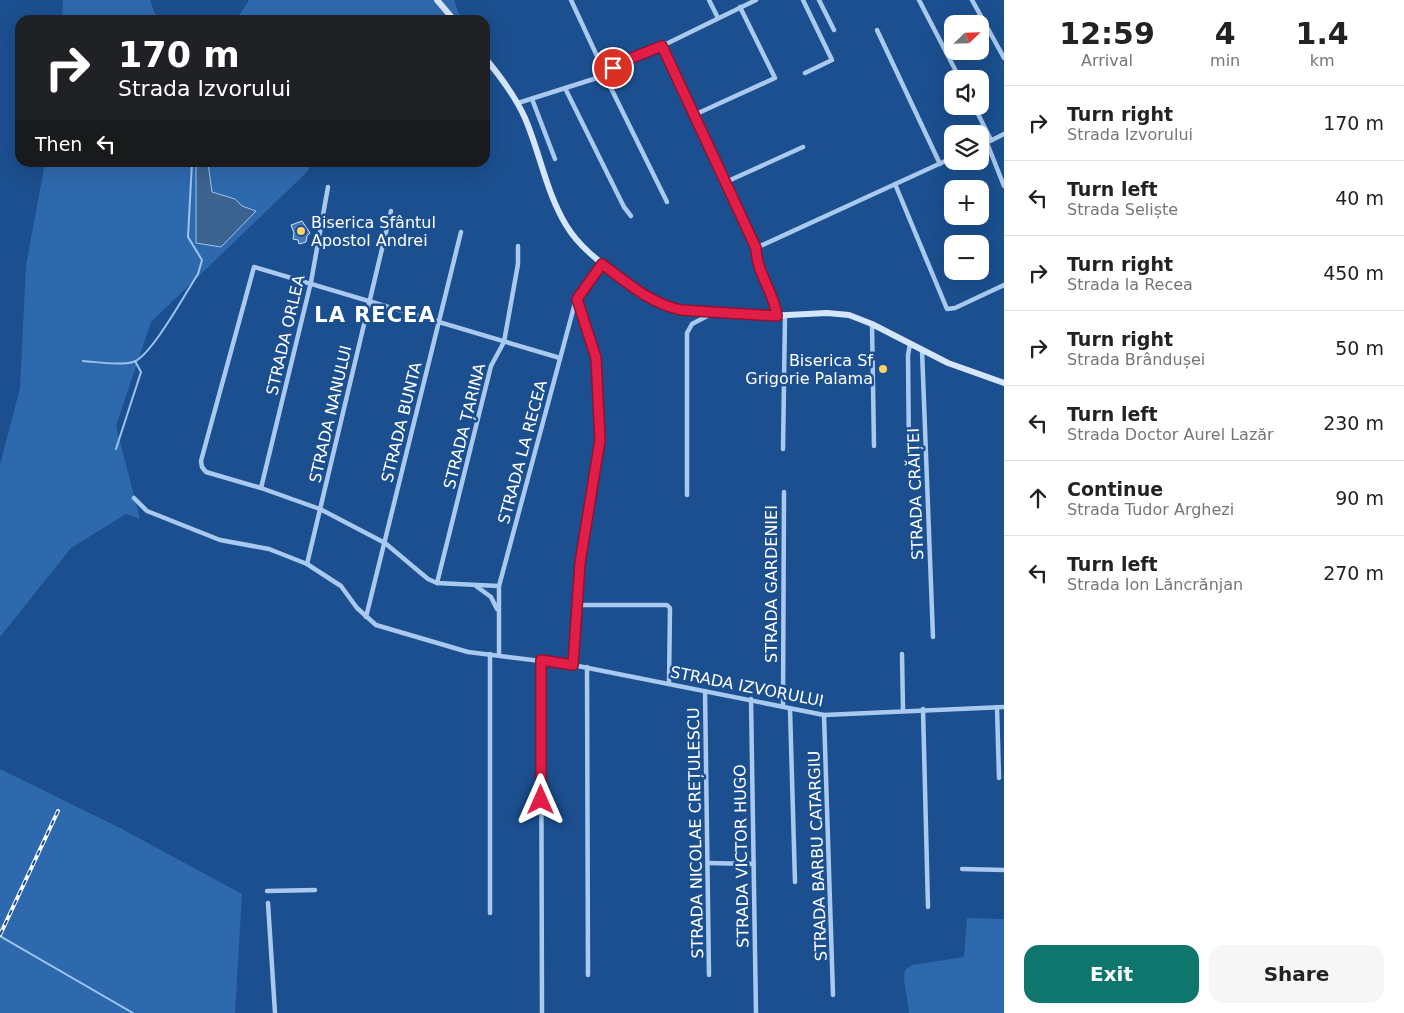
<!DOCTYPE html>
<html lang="en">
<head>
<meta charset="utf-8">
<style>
	body { margin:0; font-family:"DejaVu Sans",sans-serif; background:#f6f6f6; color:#222; height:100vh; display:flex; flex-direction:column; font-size:19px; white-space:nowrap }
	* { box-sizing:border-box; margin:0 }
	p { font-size:16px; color:#767676 }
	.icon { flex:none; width:28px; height:28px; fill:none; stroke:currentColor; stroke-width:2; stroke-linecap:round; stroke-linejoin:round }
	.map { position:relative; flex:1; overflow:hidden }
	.panel { display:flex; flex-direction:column; background:#fff; width:400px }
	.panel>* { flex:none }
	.hud { position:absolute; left:15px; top:15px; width:475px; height:152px; border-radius:15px; box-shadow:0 5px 20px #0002; background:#202124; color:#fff; overflow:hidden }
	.needle { width:32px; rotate:67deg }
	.fabs { position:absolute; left:944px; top:15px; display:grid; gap:10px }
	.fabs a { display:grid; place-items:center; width:45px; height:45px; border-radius:10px; background:#fff; box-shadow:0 5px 20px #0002; font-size:25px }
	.pin { position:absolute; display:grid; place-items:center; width:42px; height:42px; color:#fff; margin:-21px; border:2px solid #fff; border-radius:50%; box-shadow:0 1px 5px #0007 }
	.me { position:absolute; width:55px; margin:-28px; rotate:0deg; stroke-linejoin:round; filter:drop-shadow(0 0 4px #0008) }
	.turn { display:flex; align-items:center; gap:18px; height:105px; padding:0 20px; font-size:22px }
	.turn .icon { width:65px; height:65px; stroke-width:2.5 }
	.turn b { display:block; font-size:35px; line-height:42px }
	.then { display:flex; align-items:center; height:48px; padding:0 20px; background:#0003; gap:10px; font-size:19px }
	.eta { display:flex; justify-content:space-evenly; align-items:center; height:85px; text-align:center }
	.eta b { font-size:30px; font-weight:800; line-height:35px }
	.primary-button { display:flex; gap:10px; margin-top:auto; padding:10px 20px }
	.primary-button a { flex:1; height:58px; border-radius:15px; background:#0f766e; color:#fff; font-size:20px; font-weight:800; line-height:58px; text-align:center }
	.primary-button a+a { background:#f6f6f6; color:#222 }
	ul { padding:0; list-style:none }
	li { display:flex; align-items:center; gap:15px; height:75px; padding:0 20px; border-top:1px solid #e0e0e0 }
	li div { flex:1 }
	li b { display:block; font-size:19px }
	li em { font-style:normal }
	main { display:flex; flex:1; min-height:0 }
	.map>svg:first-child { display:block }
	.green { fill:#2e69ad }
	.water { fill:#3c6290; stroke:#9cc4f0 }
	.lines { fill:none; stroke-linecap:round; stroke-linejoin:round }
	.stream { stroke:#9cc4f0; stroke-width:2 }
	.building { fill:#4478b7; stroke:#cfe3fa }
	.street { stroke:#a9c9ee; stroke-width:4.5 }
	.secondary { stroke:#d6e6fa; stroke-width:6 }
	.rail-casing { stroke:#fff; stroke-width:4 }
	.rail { stroke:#1b4f8f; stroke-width:2; stroke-dasharray:5.5; stroke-linecap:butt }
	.route-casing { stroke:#92132f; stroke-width:12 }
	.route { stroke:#e11d48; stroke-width:9 }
	.poi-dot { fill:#ffd166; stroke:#1b4f8f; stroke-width:2 }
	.labels { text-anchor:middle; stroke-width:5; stroke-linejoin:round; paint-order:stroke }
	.poi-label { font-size:16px; fill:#fff; stroke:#1b4f8f; text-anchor:start }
	.street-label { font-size:16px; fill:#fff; stroke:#1b4f8f }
	.district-label { font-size:21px; font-weight:bold; letter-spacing:1px; fill:#fff; stroke:#1b4f8f }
</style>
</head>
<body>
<main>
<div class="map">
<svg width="1004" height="1013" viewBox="0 0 1004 1013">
	<rect width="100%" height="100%" fill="#1b4f8f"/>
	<!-- green -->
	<g class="green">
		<path d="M63,0H150L157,20H62Z"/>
		<path d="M249,0H454L461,20H236Z"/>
		<path d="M45,163H311L307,172L151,322L116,426L140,519L126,514L71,548L0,637V465L20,388L26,265Z"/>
		<path d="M0,769L122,829L242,894L235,1013H0Z"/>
		<path d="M967,918L1004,919V1013H909L904,979L905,970L912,965L964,957Z"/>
	</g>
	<!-- water -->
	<path class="water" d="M196,163H208L212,192L235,199L242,206L256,211L221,247L196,243Z"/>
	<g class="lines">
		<!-- stream -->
		<g class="stream">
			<path d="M83,361C98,362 118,366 133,362C151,357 186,292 198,274L202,260L188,237L192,162"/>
			<path d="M116,449L141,372L135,361"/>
			<path d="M0,936L133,1013"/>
		</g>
	</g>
	<!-- building -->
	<path class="building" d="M302,221L310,233L307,236L306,242L299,244L298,240L293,239L294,233L291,225Z"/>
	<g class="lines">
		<!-- street -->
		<g class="street">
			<path d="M571,0L597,56L610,59L624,54L629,59"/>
			<path d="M709,0L718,18"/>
			<path d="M803,0L832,60L805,73"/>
			<path d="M819,0L834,30"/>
			<path d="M919,0L960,79"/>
			<path d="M972,0L1004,58"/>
			<path d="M877,30L940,164"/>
			<path d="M662,46L756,248C756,272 775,292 777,316"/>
			<path d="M604,74L667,202"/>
			<path d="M565,88L624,207L631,216"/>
			<path d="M532,99L555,159"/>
			<path d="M518,103L600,77L629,59L662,46L756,0"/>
			<path d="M974,106L991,140"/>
			<path d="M694,115L775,78L740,7"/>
			<path d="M987,143L1004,186"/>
			<path d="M980,146L1004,134"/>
			<path d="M726,182L803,147"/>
			<path d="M895,184L947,309L955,308L1004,285"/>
			<path d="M756,248L952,158"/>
			<path d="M872,324L874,446"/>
			<path d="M922,350L933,637"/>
			<path d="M783,449L785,316"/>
			<path d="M909,455L908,355L910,344"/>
			<path d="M261,488L311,282L328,187"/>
			<path d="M687,495V333L692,324L713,313"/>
			<path d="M134,498L147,511L220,540L269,549L307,564L341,586L357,608L376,625L468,652L573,665L824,715L1004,707"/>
			<path d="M307,564L391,211"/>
			<path d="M437,583L491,366L504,342L518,264V246"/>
			<path d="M476,586L491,597L497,609"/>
			<path d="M499,586L437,583L428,579L385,543L320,509L261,488L206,472L202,467L201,461L254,267L560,358"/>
			<path d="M577,605H667L670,608L669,684"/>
			<path d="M366,617L461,232"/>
			<path d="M490,654V913"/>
			<path d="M902,654L903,710"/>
			<path d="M499,655V586L575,303L582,290L602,264"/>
			<path d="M541,661L542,1013"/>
			<path d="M573,665L581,563L600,440L596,358L577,299"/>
			<path d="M587,667L588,975"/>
			<path d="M705,691L709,975"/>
			<path d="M751,699L756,1013"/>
			<path d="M783,706L784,492"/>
			<path d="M997,707L999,778"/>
			<path d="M790,709L795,882"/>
			<path d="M923,709L928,907"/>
			<path d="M824,715L833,995"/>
			<path d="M708,863L754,864"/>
			<path d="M962,869L1004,870"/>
			<path d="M267,891L315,890"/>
			<path d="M268,903L275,1013"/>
		</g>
		<!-- secondary -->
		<g class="secondary">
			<path d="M437,0L454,20"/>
			<path d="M485,58C501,77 515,96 525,118C540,153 546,192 566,225C579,247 601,263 621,278C640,292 658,305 681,310L768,316L827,313L849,315L872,324L948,363L1004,383"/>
		</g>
		<defs>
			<path id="rail" d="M0,935L58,811"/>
		</defs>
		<!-- rail casing -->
		<use href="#rail" class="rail-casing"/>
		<!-- rail -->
		<use href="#rail" class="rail"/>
	</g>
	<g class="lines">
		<defs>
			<path id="route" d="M541,800V660L573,665L580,563L600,440L596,358L577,299L602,264C626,282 651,304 681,310L777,316C774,292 756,272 756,248L662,46L629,59L613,68"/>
		</defs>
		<!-- route casing -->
		<use href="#route" class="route-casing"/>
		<!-- route -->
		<use href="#route" class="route"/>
	</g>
	<!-- markers -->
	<g class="poi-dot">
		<circle cx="301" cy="231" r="5"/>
		<circle cx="883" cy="369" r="5"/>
	</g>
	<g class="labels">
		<!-- poi labels -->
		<g class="poi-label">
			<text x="311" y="228">Biserica Sfântul<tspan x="311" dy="18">Apostol Andrei</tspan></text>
			<text x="873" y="366" text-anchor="end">Biserica Sf<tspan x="873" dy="18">Grigorie Palama</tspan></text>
		</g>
		<!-- street labels -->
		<g class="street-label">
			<text transform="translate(285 335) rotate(-77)" y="6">STRADA ORLEA</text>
			<text transform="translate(330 414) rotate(-77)" y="6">STRADA NANULUI</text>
			<text transform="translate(401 422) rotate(-76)" y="6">STRADA BUNTA</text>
			<text transform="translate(464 426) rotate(-76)" y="6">STRADA ȚARINA</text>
			<text transform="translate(522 452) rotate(-75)" y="6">STRADA LA RECEA</text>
			<text transform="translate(915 494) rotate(-92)" y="6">STRADA CRĂIȚEI</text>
			<text transform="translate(771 584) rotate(-90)" y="6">STRADA GARDENIEI</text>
			<text transform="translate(747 686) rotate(11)" y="6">STRADA IZVORULUI</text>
			<text transform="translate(695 833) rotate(-91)" y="6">STRADA NICOLAE CREȚULESCU</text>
			<text transform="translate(741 856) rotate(-91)" y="6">STRADA VICTOR HUGO</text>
			<text transform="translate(817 856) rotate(-92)" y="6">STRADA BARBU CATARGIU</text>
		</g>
		<!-- district labels -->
		<g class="district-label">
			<text x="375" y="322">LA RECEA</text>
		</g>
	</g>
</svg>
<div class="fabs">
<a><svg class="needle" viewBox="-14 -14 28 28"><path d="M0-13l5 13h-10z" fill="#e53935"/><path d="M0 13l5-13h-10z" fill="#767676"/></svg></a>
<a><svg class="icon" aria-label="sound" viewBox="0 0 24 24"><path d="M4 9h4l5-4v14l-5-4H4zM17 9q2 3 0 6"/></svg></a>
<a><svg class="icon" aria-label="layers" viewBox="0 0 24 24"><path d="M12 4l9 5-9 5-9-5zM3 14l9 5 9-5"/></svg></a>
<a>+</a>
<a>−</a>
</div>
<div class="pin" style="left:613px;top:68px;background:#d93025"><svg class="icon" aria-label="arrive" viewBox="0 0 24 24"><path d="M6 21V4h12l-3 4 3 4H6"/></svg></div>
<svg class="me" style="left:541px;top:800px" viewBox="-20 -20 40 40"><path d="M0-17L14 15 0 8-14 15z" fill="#e11d48" stroke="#fff" stroke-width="4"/></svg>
<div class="hud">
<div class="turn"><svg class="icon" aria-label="right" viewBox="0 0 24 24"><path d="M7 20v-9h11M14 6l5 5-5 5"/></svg><div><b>170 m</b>Strada Izvorului</div></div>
<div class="then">Then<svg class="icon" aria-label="left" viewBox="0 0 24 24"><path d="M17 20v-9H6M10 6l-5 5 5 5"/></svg></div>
</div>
</div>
<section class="panel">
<div class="eta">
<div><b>12:59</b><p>Arrival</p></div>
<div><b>4</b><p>min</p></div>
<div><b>1.4</b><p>km</p></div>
</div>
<ul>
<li><svg class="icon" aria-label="right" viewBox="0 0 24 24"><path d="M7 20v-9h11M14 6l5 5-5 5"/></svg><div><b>Turn right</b><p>Strada Izvorului</p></div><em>170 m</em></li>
<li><svg class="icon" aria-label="left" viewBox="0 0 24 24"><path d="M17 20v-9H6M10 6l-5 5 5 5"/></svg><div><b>Turn left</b><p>Strada Seliște</p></div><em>40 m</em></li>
<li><svg class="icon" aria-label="right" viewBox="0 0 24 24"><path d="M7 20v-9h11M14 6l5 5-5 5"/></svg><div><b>Turn right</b><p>Strada la Recea</p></div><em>450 m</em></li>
<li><svg class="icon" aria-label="right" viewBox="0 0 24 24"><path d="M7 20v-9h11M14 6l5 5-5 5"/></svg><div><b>Turn right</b><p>Strada Brândușei</p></div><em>50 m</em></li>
<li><svg class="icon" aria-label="left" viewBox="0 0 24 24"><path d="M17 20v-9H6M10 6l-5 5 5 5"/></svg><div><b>Turn left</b><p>Strada Doctor Aurel Lazăr</p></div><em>230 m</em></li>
<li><svg class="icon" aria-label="ahead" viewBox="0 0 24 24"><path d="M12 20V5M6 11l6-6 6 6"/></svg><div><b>Continue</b><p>Strada Tudor Arghezi</p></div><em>90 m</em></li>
<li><svg class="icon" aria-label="left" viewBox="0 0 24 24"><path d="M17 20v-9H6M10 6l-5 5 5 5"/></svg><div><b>Turn left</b><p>Strada Ion Lăncrănjan</p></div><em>270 m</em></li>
</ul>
<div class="primary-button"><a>Exit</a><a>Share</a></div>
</section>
</main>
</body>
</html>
